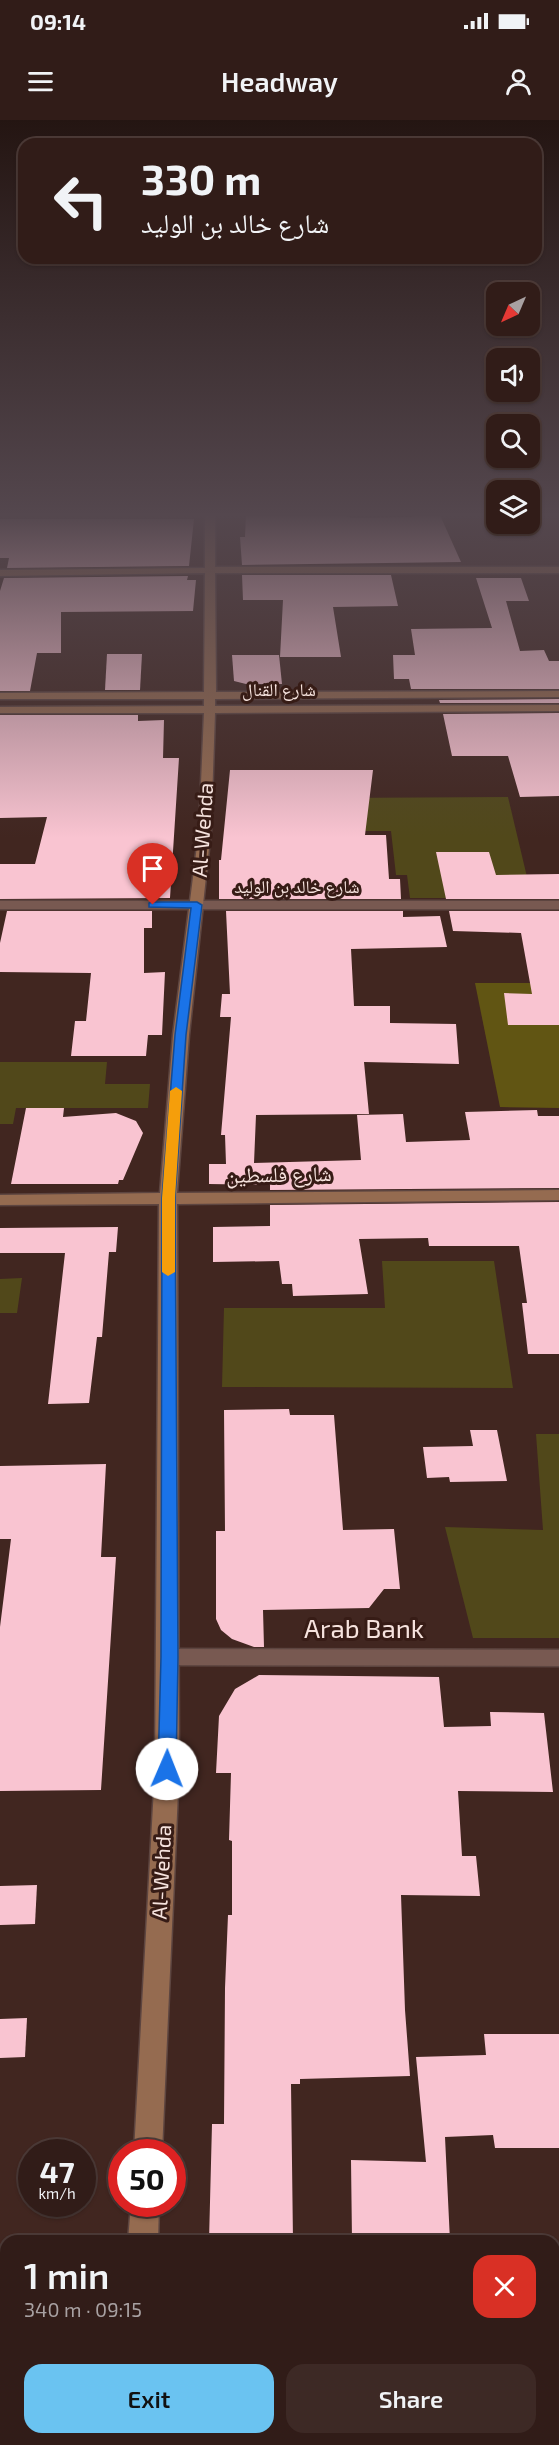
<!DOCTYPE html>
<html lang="en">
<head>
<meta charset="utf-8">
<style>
	body { margin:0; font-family:"Exo 2","Noto Naskh Arabic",sans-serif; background:#3d2925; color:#f1f3f6; height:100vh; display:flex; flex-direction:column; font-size:22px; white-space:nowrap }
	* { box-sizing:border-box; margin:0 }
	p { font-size:20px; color:#a8a1a2 }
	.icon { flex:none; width:33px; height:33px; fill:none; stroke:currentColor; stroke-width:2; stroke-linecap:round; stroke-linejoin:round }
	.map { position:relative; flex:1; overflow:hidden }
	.panel { position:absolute; left:0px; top:2115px; width:560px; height:210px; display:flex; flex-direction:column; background:#311c18; border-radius:18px 18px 0 0; box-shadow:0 2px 4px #0004,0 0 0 2px #4c3a37 }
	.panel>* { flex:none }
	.top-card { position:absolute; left:18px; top:18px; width:524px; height:126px; border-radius:18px; box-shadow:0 2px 4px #0004,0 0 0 2px #4c3a37; background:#311c18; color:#f1f3f6; overflow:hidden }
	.needle { width:39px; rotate:224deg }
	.fabs { position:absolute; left:486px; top:162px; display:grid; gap:12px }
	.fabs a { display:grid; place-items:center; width:54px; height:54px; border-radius:12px; background:#311c18; box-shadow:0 2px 4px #0004,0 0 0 2px #4c3a37; font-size:30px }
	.speed { position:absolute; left:18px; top:2019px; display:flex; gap:12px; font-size:30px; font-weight:700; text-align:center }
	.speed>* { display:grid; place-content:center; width:78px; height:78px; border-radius:50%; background:#311c18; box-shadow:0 2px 4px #0004,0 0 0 2px #4c3a37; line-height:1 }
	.speed small { font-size:15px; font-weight:400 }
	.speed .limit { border:9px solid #d22; background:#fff; color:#111 }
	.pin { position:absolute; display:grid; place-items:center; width:51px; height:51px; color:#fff; margin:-62px -26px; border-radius:50% 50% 50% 0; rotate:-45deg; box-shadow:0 0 6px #0007 }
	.pin .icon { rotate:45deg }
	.me { position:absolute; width:66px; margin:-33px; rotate:1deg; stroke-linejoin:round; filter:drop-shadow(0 0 4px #0008) }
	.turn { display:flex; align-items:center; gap:21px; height:126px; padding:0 24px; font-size:27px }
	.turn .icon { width:78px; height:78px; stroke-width:2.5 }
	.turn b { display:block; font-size:42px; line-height:51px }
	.round { display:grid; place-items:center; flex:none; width:63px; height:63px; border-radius:18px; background:#3d2925 }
	.headline { display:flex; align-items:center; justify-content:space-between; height:102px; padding:0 24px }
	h1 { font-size:36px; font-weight:600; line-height:45px }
	.primary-button { display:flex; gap:12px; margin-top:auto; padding:12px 24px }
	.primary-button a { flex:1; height:69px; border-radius:18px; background:#6ac3f1; color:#111; font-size:24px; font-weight:600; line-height:69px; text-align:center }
	.primary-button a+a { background:#3d2925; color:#f1f3f6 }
	.status { display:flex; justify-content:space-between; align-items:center; height:42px; padding:0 30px; background:#311c18; direction:ltr }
	.status svg { height:16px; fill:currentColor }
	header { display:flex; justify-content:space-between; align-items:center; height:78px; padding:0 24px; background:#311c18; font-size:27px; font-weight:600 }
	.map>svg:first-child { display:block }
	.green { fill:#51481a }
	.forest { fill:#615513 }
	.building { fill:#f9c4d1 }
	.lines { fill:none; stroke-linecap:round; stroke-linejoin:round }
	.lane-casing { stroke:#5d4540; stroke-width:2 }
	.street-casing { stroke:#5d4540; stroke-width:3 }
	.secondary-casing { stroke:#5d4540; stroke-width:3 }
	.lane { fill:#785951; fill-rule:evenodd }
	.street { fill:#785951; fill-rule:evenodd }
	.secondary { fill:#956b50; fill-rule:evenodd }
	.route { fill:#1a73e8; stroke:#114b97; stroke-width:1.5 }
	.slow { fill:#f59e0b }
	.labels { text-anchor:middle; stroke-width:6; stroke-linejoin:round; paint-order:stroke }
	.far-street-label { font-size:18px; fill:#f6e3de; stroke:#371c16 }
	.street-label { font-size:21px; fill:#f6e3de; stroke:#371c16 }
	.near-street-label { font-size:26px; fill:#f6e3de; stroke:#371c16 }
</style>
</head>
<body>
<div class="status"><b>09:14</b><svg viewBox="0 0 49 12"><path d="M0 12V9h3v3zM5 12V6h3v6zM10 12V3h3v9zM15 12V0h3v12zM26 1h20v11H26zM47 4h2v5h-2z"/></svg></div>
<header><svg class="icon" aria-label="menu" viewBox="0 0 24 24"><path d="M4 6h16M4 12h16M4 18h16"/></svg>Headway<svg class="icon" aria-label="person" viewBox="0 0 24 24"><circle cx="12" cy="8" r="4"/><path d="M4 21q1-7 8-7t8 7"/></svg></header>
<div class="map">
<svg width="559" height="2325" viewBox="0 0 559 2325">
	<rect width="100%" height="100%" fill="#412620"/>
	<!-- green -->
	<g class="green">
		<rect x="0" y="393" width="189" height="4"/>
		<path d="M508,677L532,778H410L407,755H396L391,711H335L327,678Z"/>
		<path d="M0,942H107L105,964H150L148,988H16L13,1004H0Z"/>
		<path d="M382,1141H494L513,1268L222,1267L224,1188H385Z"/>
		<path d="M22,1158L17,1193H0V1159Z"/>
		<path d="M536,1314H559V1518H473L445,1407L543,1410Z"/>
	</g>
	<!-- forest -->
	<path class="forest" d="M475,863H559V988L500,987Z"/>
	<!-- building -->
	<g class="building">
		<path d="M246,393H343L344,396L352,398L414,397L413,393H439L461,442L242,445L240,417H245Z"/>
		<path d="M0,399H194L189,446L7,448L9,438H0Z"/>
		<path d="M242,455H391L398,486L333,487L341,537H280L283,480H243Z"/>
		<path d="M188,456L187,460H196L193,491L61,492V533H37L30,571H0V471L4,458Z"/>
		<path d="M476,458H521L529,481H506L520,531L544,530L549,541H559V569H411L409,559H394L393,535H415L411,509L492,508Z"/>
		<path d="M107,534H142L140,570H105Z"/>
		<path d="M232,535H279L282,564H246L234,561Z"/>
		<path d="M559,579V583H440L439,580Z"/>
		<path d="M559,593V676L520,677L508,636H452L443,594Z"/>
		<path d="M0,595H138V601L164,600L163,638H179L170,778L0,779V744H35L47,697L0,698Z"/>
		<path d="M230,650H373L365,715H386L389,759H400L401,779H219V740H221Z"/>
		<path d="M436,732H489L496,755L559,754V779H446Z"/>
		<path d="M7,791H152V808H144V853L165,852L162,915H148L146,936H71L75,901H86L91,853L0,852V823Z"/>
		<path d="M226,791H403V797L440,796L447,827L351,829L354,886H390V903L456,904L459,944L364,942L369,994L256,995L254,1043L361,1040L357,995L403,994L406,1022L470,1020L465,992L537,990L538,996H559V1068L270,1070V1065L209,1064V1044H226L225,1015H221L231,897H220L222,874H230Z"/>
		<path d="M449,791H559V905H508L504,873L532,874L521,813L453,811Z"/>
		<path d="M26,988H64L63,997L116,993L136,1001L143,1013L123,1060H119L118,1064H11Z"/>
		<path d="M559,1082V1234H528L522,1183H527L519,1126H429L428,1118L359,1119L368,1174L293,1176L292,1164H282L279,1141L213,1142V1107L270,1106V1085Z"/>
		<path d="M118,1107L116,1132H109L102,1217H97L89,1283L48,1284L65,1133H0V1108Z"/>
		<path d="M289,1289L290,1295H334L343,1410L394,1409L400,1469H384L369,1488L263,1490L264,1527H254L232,1519L221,1510L216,1499V1411H225L224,1290Z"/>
		<path d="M470,1310H497L507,1361L450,1362L449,1357L427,1358L423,1327L473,1326Z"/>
		<path d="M106,1344L101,1437H116L101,1670L0,1671V1507L11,1419H0V1346Z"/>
		<path d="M259,1555L439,1557L444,1607L491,1606L490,1592L544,1593L553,1672L458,1671L462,1736H476L480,1776L401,1775L405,1890L410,1956L300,1959V1964H291L293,2121H209L212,2004H224L225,1868L228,1795H232V1721L229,1720L231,1653H216L219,1596L235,1569Z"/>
		<path d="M37,1765L35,1804L0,1805V1766Z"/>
		<path d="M27,1898L25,1937L0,1938V1899Z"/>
		<path d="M484,1914H559V2028H495L493,2015L445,2017L450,2121H352L351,2040L426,2042L416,1937L486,1935Z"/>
	</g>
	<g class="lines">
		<defs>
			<path id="lane" d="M155,393H213V394L210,396H158Z"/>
			<g id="street">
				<rect x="0" y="781" width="559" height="8"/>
				<path d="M169,1529L559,1530V1546L169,1545L161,1543L158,1537L161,1531Z"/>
			</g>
			<g id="secondary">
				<path d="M205,393H215V447H559V453H215L216,572L559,571V577L215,579V586L559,585V591L215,593L211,710L189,915L177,1073L559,1070V1080L177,1084L179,1649L162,2032H134L155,1649L159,1084L0,1085V1075L160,1073L173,915L199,710L204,593H0V587L204,586V579H0V573L204,572L205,453L0,456V450L205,448Z"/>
				<path d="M131,2084H159L158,2121H128Z"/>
				<rect x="117" y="2319" width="32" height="6"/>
			</g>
		</defs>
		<!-- lane casing -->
		<use href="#lane" class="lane-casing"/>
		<!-- street casing -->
		<use href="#street" class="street-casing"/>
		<!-- secondary casing -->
		<use href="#secondary" class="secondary-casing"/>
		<!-- lane -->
		<use href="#lane" class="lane"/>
		<!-- street -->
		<use href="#street" class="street"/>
		<!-- secondary -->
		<use href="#secondary" class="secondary"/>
	</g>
	<!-- sky -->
	<linearGradient id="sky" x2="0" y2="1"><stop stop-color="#241512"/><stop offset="0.55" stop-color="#54474e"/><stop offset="1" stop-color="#54474e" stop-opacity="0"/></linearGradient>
	<rect width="559" height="718" fill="url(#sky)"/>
	<!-- route -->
	<path class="route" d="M153,782H197L202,785L186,915L175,1078L178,1537L176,1649L174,1654L167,1656L161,1654L158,1649L161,1537L162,1078L175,915L191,788L149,787V783Z"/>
	<!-- slow -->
	<path class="slow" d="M176,967L182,971L175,1078V1152L168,1156L162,1152V1078L170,971Z"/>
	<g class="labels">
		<!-- far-street labels -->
		<g class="far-street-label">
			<text x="279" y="576">شارع القنال</text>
			<text x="297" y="773">شارع خالد بن الوليد</text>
		</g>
		<!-- street labels -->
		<g class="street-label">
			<text transform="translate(203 710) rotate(-86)" y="7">Al-Wehda</text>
			<text transform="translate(279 1055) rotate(-1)" y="7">شارع فلسطين</text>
			<text transform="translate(162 1752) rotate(-87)" y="7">Al-Wehda</text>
		</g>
		<!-- near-street labels -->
		<g class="near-street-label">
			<text x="364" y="1518">Arab Bank</text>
		</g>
	</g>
</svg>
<div class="fabs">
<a><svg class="needle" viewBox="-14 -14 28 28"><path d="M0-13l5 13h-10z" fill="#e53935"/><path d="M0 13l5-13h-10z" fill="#a8a1a2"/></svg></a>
<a><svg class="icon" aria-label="sound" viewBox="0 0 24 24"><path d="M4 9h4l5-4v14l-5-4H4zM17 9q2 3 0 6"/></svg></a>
<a><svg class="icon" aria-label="search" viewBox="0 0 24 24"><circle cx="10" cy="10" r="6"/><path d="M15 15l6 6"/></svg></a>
<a><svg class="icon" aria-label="layers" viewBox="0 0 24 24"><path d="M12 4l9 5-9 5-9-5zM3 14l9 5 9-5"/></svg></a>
</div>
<div class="speed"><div>47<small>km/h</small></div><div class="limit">50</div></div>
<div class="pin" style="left:153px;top:785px;background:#d93025"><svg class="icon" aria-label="arrive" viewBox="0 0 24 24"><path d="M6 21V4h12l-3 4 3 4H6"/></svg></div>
<svg class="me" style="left:167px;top:1649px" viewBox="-20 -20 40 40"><circle r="19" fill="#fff"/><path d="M0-13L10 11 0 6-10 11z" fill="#1a73e8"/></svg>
<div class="top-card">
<div class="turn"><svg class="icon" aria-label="left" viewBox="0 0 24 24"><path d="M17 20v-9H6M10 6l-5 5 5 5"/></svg><div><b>330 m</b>شارع خالد بن الوليد</div></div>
</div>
<section class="panel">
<div class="headline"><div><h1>1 min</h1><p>340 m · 09:15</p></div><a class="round" style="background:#d93025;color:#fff"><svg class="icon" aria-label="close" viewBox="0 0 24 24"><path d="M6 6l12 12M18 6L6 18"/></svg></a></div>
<div class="primary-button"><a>Exit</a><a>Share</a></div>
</section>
</div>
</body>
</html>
